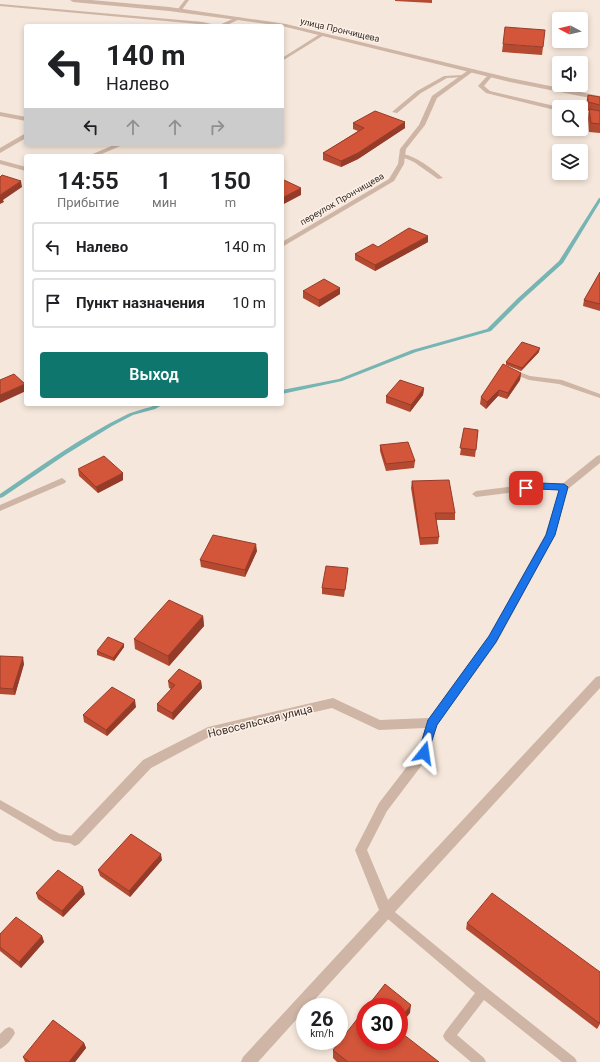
<!DOCTYPE html>
<html lang="ru">
<head>
<meta charset="utf-8">
<style>
	body { margin:0; font-family:Roboto,sans-serif; background:#f2f2f2; color:#202124; height:100vh; display:flex; flex-direction:column; font-size:15px; white-space:nowrap }
	* { box-sizing:border-box; margin:0 }
	p { font-size:13px; color:#757577 }
	.icon { flex:none; width:22px; height:22px; fill:none; stroke:currentColor; stroke-width:2; stroke-linecap:round; stroke-linejoin:round }
	.map { position:relative; flex:1; overflow:hidden }
	.sheet { position:absolute; left:24px; top:154px; width:260px; height:252px; display:flex; flex-direction:column; background:#fff; border-radius:4px; box-shadow:0 2px 6px #0003 }
	.sheet>* { flex:none }
	.guide { position:absolute; left:24px; top:24px; width:260px; height:122px; border-radius:4px; box-shadow:0 2px 6px #0003; background:#fff; color:#202124; overflow:hidden }
	.needle { width:26px; rotate:277deg }
	.fabs { position:absolute; left:552px; top:12px; display:grid; gap:8px }
	.fabs a { display:grid; place-items:center; width:36px; height:36px; border-radius:4px; background:#fff; box-shadow:0 2px 6px #0003; font-size:20px }
	.speed { position:absolute; left:296px; top:998px; display:flex; gap:8px; font-size:20px; font-weight:700; text-align:center }
	.speed>* { display:grid; place-content:center; width:52px; height:52px; border-radius:50%; background:#fff; box-shadow:0 2px 6px #0003; line-height:1 }
	.speed small { font-size:10px; font-weight:400 }
	.speed .limit { border:6px solid #d22; background:#fff; color:#111 }
	.pin { position:absolute; display:grid; place-items:center; width:34px; height:34px; color:#fff; margin:-17px; border-radius:8px; box-shadow:0 2px 6px #0006 }
	.me { position:absolute; width:44px; margin:-22px; rotate:15deg; stroke-linejoin:round; filter:drop-shadow(0 0 3px #0008) }
	.turn { display:flex; align-items:center; gap:14px; height:84px; padding:0 16px; font-size:18px }
	.turn .icon { width:52px; height:52px; stroke-width:2.5 }
	.turn b { display:block; font-size:28px; line-height:34px }
	.lanes { display:flex; align-items:center; height:38px; padding:0 16px; background:#0003; justify-content:center; gap:20px; direction:ltr }
	.lanes .off { opacity:.35 }
	.eta { display:flex; justify-content:space-evenly; align-items:center; height:68px; text-align:center }
	.eta b { font-size:24px; font-weight:600; line-height:28px }
	.primary-button { display:flex; gap:8px; margin-top:auto; padding:8px 16px }
	.primary-button a { flex:1; height:46px; border-radius:4px; background:#0f766e; color:#fff; font-size:16px; font-weight:600; line-height:46px; text-align:center }
	ul { padding:0; list-style:none }
	li { display:flex; align-items:center; gap:12px; height:50px; margin:0 8px 6px; padding:0 8px; border:2px solid #e0e0e0; border-radius:4px }
	li div { flex:1 }
	li b { display:block; font-size:15px }
	li em { font-style:normal }
	.map>svg:first-child { display:block }
	.lines { fill:none; stroke-linecap:round; stroke-linejoin:round }
	.stream { fill:#76b5b4; fill-rule:evenodd }
	.service { fill:#ceb5a5; fill-rule:evenodd }
	.minor { fill:#ceb5a5; fill-rule:evenodd }
	.tertiary { fill:#ceb5a5; fill-rule:evenodd }
	.wall { fill:#b54a32 }
	.shaded-wall { fill:#943c29 }
	.building { fill:#d3563a; stroke:#943c29 }
	.route { fill:#1a73e8; stroke:#114b97 }
	.labels { text-anchor:middle; stroke-width:3; stroke-linejoin:round; paint-order:stroke }
	.far-street-label { font-size:9px; fill:#392c27; stroke:#fcf1e8 }
	.street-label { font-size:11px; fill:#392c27; stroke:#fcf1e8 }
</style>
</head>
<body>
<div class="map">
<svg width="600" height="1062" viewBox="0 0 600 1062">
	<rect width="100%" height="100%" fill="#f5e7db"/>
	<g class="lines">
		<!-- stream -->
		<g class="stream">
			<path d="M599,198H600V202L563,263L521,301L491,331L416,352L342,381L282,394V390L339,379L412,350L487,329L517,299L559,261Z"/>
			<path d="M158,404H164L155,409L133,415L112,426L65,455L3,497L0,498V494C41,466 81,437 126,415C136,410 147,409 158,404Z"/>
		</g>
		<!-- service -->
		<g class="service">
			<path d="M185,0H189L181,11H177V10Z"/>
			<path d="M0,4L203,22L220,26L0,6Z"/>
			<path d="M320,34L324,35L282,61V58Z"/>
			<path d="M489,74L493,75L484,86L490,91L559,107V111L486,93L478,86Z"/>
			<path d="M463,75H465V77L447,78L421,93L397,113L392,112L417,91L444,76Z"/>
			<path d="M581,111L600,114V118L581,115Z"/>
			<path d="M0,112L26,117V121L0,116Z"/>
			<path d="M400,154C412,153 434,170 443,178L438,179L414,162L400,156Z"/>
			<path d="M511,369L530,376L562,380L600,394V398L559,384L529,380L509,372L508,371L509,370Z"/>
			<path d="M62,478L66,481L65,483L0,511V505Z"/>
			<path d="M539,483L564,484L568,487L564,490L539,489L476,497L472,494L476,491Z"/>
			<path d="M0,800L60,834L79,837L80,840L79,843L75,844L54,841L0,809Z"/>
			<path d="M386,906L390,908L487,988L575,1058L577,1062H562L484,1000L457,1035L484,1058L486,1062H471L445,1040L443,1036L445,1032L475,993L382,914L381,911L382,908Z"/>
			<path d="M9,1027L13,1029L15,1033C12,1039 6,1046 0,1049V1034L5,1029Z"/>
		</g>
		<!-- minor -->
		<g class="minor">
			<path d="M237,17L242,18L225,26H217Z"/>
			<path d="M470,69L475,70L437,98L425,125L406,149L404,164L394,181L282,247V242L389,179L398,164L400,149L419,125L432,96Z"/>
			<path d="M26,133V138L0,153V148Z"/>
			<path d="M116,144H125L97,156H88Z"/>
			<path d="M0,160L26,167V171L0,164Z"/>
			<path d="M600,455V463L568,489L555,535L497,642L437,725L428,757L387,811L367,850L388,900L596,677L600,676V688L308,1007H305V1010L258,1062H241L243,1057L379,910L355,850L379,803L419,751L425,728L379,730L332,708L211,736L151,768L79,844L75,846L71,844L69,840L71,836L143,760L208,727L333,698L380,720L429,718L489,636L545,535L561,485L597,456Z"/>
		</g>
		<!-- tertiary -->
		<path class="tertiary" d="M70,0H91L169,7L286,24L510,78L600,96V100L510,82L282,26L169,11L73,2Z"/>
	</g>
	<!-- wall -->
	<g class="wall">
		<path d="M395,0H432V3L395,1Z"/>
		<path d="M503,44L543,47L542,55L502,52Z"/>
		<path d="M588,95L600,105V133L589,132L588,118L589,111L587,110L586,103Z"/>
		<path d="M405,122V128L358,159L341,167L323,160V153L358,131L353,129V123Z"/>
		<path d="M428,242L375,271L355,260V254L378,247Z"/>
		<path d="M600,272V311L583,306L584,300Z"/>
		<path d="M340,288V294L319,307L303,298V291Z"/>
		<path d="M539,352L521,371L506,365V362Z"/>
		<path d="M521,373L520,380L507,399L498,396L486,409L480,404L481,397Z"/>
		<path d="M424,388L423,395L410,412L386,403V396Z"/>
		<path d="M464,428L478,430L475,457L460,455Z"/>
		<path d="M380,445L415,461L414,468L386,471L380,451Z"/>
		<path d="M78,469L123,473V480L98,493L79,476Z"/>
		<path d="M412,481L455,513V520H436L439,537L438,544L420,545L411,488Z"/>
		<path d="M257,551L245,577L201,567L200,560Z"/>
		<path d="M348,568L344,597L322,594V588Z"/>
		<path d="M203,616L204,626L169,666L135,649L134,639Z"/>
		<path d="M124,644V647L114,661L97,655V651Z"/>
		<path d="M0,656L24,664L15,695L0,694Z"/>
		<path d="M168,681H201L202,688L173,720L157,711V704L171,689L169,688Z"/>
		<path d="M136,707L107,736L84,722L83,715Z"/>
		<path d="M162,860L130,897L100,876L98,870Z"/>
		<path d="M36,893L85,894L63,917L38,899Z"/>
		<path d="M467,923L600,972V1024L597,1029L466,929Z"/>
		<path d="M0,934L42,936L44,942L21,968L0,951Z"/>
		<path d="M84,1043L86,1048L75,1062H25L23,1057Z"/>
		<path d="M333,1050L439,1062H337L333,1058Z"/>
	</g>
	<!-- shaded-wall -->
	<g class="shaded-wall">
		<path d="M405,122V128L358,159L341,167V161Z"/>
		<path d="M21,181L22,187L3,200L4,202L0,204V195Z"/>
		<path d="M301,188V195L282,205V198Z"/>
		<path d="M428,236V242L375,271V265Z"/>
		<path d="M340,288V294L319,307V300Z"/>
		<path d="M540,348L539,352L521,371L522,368Z"/>
		<path d="M521,373L520,380L507,399L508,393Z"/>
		<path d="M25,384L26,391L0,403V395Z"/>
		<path d="M424,388L423,395L410,412L411,405Z"/>
		<path d="M499,390L498,396L486,409L487,402Z"/>
		<path d="M123,473V480L98,493L96,487Z"/>
		<path d="M256,544L257,551L245,577V570Z"/>
		<path d="M203,616L204,626L169,666L168,656Z"/>
		<path d="M124,644V647L114,661L113,658Z"/>
		<path d="M23,657L24,664L15,695L13,689Z"/>
		<path d="M201,681L202,688L173,720L172,713Z"/>
		<path d="M135,700L136,707L107,736L106,730Z"/>
		<path d="M161,854L162,860L130,897L129,891Z"/>
		<path d="M83,887L85,894L63,917L62,911Z"/>
		<path d="M42,936L44,942L21,968L19,962Z"/>
		<path d="M411,1005L410,1013L399,1027V1020Z"/>
		<path d="M84,1043L86,1048L75,1062H69Z"/>
	</g>
	<!-- building -->
	<g class="building">
		<path d="M505,27L545,30L543,47L503,44Z"/>
		<path d="M588,95L600,97V105L588,102Z"/>
		<path d="M589,109L600,111V124L591,123Z"/>
		<path d="M375,111L405,122L358,153L341,161L323,153L364,128L353,123Z"/>
		<path d="M2,175L21,181L0,195L2,196L0,197V177Z"/>
		<path d="M284,180L301,188L282,198V181Z"/>
		<path d="M409,228L428,236L375,265L355,254L373,244L378,247Z"/>
		<path d="M600,272V304L584,300Z"/>
		<path d="M324,279L340,288L319,300L303,291Z"/>
		<path d="M522,342L540,348L522,368L506,362Z"/>
		<path d="M503,364L521,373L508,393L499,390L487,402L481,397Z"/>
		<path d="M14,374L25,384L0,395V380Z"/>
		<path d="M400,380L424,388L411,405L386,396Z"/>
		<path d="M464,428L478,430L476,450L460,448Z"/>
		<path d="M408,442L415,461L386,464L380,445Z"/>
		<path d="M104,456L123,473L96,487L78,469Z"/>
		<path d="M449,480L455,513H435L439,537L420,538L412,481Z"/>
		<path d="M213,535L256,544L245,570L200,560Z"/>
		<path d="M326,566L348,568L345,590L322,588Z"/>
		<path d="M169,600L203,616L168,656L134,639Z"/>
		<path d="M108,637L124,644L113,658L97,651Z"/>
		<path d="M0,656L23,657L13,689L0,688Z"/>
		<path d="M179,669L201,681L172,713L157,704L175,685L168,681Z"/>
		<path d="M112,687L135,700L106,730L83,715Z"/>
		<path d="M131,834L161,854L129,891L98,870Z"/>
		<path d="M58,870L83,887L62,911L36,893Z"/>
		<path d="M492,893L600,972V1022L599,1023L467,923Z"/>
		<path d="M16,917L42,936L19,962L0,947V934Z"/>
		<path d="M385,984L411,1005L399,1020V1007H367Z"/>
		<path d="M365,1009V1041H399V1031L439,1062H348L333,1050Z"/>
		<path d="M53,1020L84,1043L69,1062H30L23,1057Z"/>
	</g>
	<!-- route -->
	<path class="route" d="M539,483L564,484L568,487L555,535L496,642L437,725L427,756L424,758L420,756L418,753L428,720L489,636L546,535L559,490L539,489L526,491L522,488L526,485Z"/>
	<g class="labels">
		<!-- far-street labels -->
		<g class="far-street-label">
			<text transform="translate(340 30) rotate(13)" y="3">улица Прончищева</text>
			<text transform="translate(342 199) rotate(-30)" y="3">переулок Прончищева</text>
		</g>
		<!-- street labels -->
		<g class="street-label">
			<text transform="translate(260 721) rotate(-14)" y="4">Новосельская улица</text>
		</g>
	</g>
</svg>
<div class="fabs">
<a><svg class="needle" viewBox="-14 -14 28 28"><path d="M0-13l5 13h-10z" fill="#e53935"/><path d="M0 13l5-13h-10z" fill="#757577"/></svg></a>
<a><svg class="icon" aria-label="sound" viewBox="0 0 24 24"><path d="M4 9h4l5-4v14l-5-4H4zM17 9q2 3 0 6"/></svg></a>
<a><svg class="icon" aria-label="search" viewBox="0 0 24 24"><circle cx="10" cy="10" r="6"/><path d="M15 15l6 6"/></svg></a>
<a><svg class="icon" aria-label="layers" viewBox="0 0 24 24"><path d="M12 4l9 5-9 5-9-5zM3 14l9 5 9-5"/></svg></a>
</div>
<div class="speed"><div>26<small>km/h</small></div><div class="limit">30</div></div>
<div class="pin" style="left:526px;top:488px;background:#d93025"><svg class="icon" aria-label="arrive" viewBox="0 0 24 24"><path d="M6 21V4h12l-3 4 3 4H6"/></svg></div>
<svg class="me" style="left:424px;top:753px" viewBox="-20 -20 40 40"><path d="M0-17L14 15 0 8-14 15z" fill="#1a73e8" stroke="#fff" stroke-width="4"/></svg>
<div class="guide">
<div class="turn"><svg class="icon" aria-label="left" viewBox="0 0 24 24"><path d="M17 20v-9H6M10 6l-5 5 5 5"/></svg><div><b>140 m</b>Налево</div></div>
<div class="lanes"><svg class="icon" aria-label="left" viewBox="0 0 24 24"><path d="M17 20v-9H6M10 6l-5 5 5 5"/></svg><svg class="icon off" aria-label="ahead" viewBox="0 0 24 24"><path d="M12 20V5M6 11l6-6 6 6"/></svg><svg class="icon off" aria-label="ahead" viewBox="0 0 24 24"><path d="M12 20V5M6 11l6-6 6 6"/></svg><svg class="icon off" aria-label="right" viewBox="0 0 24 24"><path d="M7 20v-9h11M14 6l5 5-5 5"/></svg></div>
</div>
<section class="sheet">
<div class="eta">
<div><b>14:55</b><p>Прибытие</p></div>
<div><b>1</b><p>мин</p></div>
<div><b>150</b><p>m</p></div>
</div>
<ul>
<li><svg class="icon" aria-label="left" viewBox="0 0 24 24"><path d="M17 20v-9H6M10 6l-5 5 5 5"/></svg><div><b>Налево</b></div><em>140 m</em></li>
<li><svg class="icon" aria-label="arrive" viewBox="0 0 24 24"><path d="M6 21V4h12l-3 4 3 4H6"/></svg><div><b>Пункт назначения</b></div><em>10 m</em></li>
</ul>
<div class="primary-button"><a>Выход</a></div>
</section>
</div>
</body>
</html>
